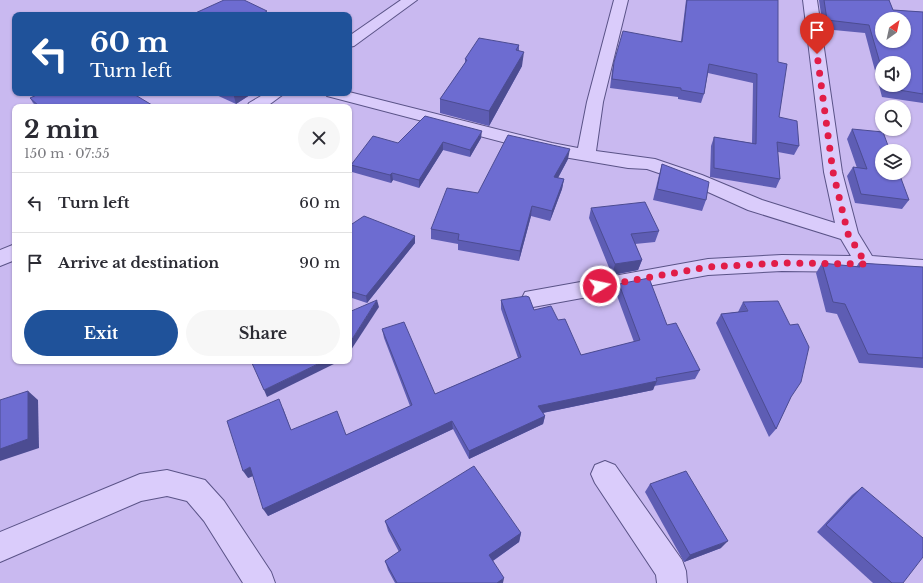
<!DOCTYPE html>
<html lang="en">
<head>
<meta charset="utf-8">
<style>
	body { margin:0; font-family:"Libre Baskerville",serif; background:#f7f7f7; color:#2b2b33; height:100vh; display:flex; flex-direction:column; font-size:15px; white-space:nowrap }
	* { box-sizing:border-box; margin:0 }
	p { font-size:13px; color:#7c7c81 }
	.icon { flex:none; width:22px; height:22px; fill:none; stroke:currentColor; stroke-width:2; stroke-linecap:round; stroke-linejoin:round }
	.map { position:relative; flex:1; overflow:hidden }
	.details { position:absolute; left:12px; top:104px; width:340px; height:260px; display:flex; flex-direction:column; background:#fff; border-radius:8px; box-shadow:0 1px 3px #0004 }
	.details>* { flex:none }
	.top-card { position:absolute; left:12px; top:12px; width:340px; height:84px; border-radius:8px; box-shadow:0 1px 3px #0004; background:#1f529a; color:#fff; overflow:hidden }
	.needle { width:26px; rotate:33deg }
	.buttons { position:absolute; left:875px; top:12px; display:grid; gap:8px }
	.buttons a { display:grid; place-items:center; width:36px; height:36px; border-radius:50%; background:#fff; box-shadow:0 1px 3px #0004; font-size:20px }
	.pin { position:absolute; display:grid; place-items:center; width:34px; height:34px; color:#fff; margin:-41px -17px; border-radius:50% 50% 50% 0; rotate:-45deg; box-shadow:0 0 4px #0007 }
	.pin .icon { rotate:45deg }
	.me { position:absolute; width:44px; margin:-22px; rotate:80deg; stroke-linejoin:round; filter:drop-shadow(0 0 3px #0008) }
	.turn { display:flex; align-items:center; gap:14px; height:84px; padding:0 12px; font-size:18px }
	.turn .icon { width:52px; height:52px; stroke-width:2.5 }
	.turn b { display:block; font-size:28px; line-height:34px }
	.round { display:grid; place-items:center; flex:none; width:42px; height:42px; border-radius:21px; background:#f7f7f7 }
	.overview { display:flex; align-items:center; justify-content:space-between; height:68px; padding:0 12px }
	h1 { font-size:24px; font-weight:800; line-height:30px }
	.primary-button { display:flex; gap:8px; margin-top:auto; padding:8px 12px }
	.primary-button a { flex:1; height:46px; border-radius:24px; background:#1f529a; color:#fff; font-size:16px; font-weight:800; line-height:46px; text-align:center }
	.primary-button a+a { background:#f7f7f7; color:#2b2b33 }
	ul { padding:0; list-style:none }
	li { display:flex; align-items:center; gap:12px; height:60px; padding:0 12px; border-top:1px solid #e1e1e2 }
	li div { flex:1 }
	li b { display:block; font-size:15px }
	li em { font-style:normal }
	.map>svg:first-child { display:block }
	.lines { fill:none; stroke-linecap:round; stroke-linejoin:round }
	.minor-casing { stroke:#5a5387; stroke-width:2 }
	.minor { fill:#daccfb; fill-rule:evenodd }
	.wall { fill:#5e5db4; fill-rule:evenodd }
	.shaded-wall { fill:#4c4c92 }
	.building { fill:#6d6cd1; stroke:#4c4c92; fill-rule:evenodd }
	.route { stroke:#e11d48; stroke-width:7; stroke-dasharray:0 12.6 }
</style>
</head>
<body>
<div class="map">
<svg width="923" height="583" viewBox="0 0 923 583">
	<rect width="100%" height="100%" fill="#c9b9f0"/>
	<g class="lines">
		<defs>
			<g id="minor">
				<path d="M401,0H417L354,46L349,47V36Z"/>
				<path d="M614,0H628L603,102L596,151L655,159L702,175L762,200L835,223L824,172L803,0H817L842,172L858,233L872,256L923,260V276L866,272L782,271L708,275L533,307L525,304L522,298L525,292L708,259L782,255L851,256L841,239L748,210L688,183L647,169L628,168L552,155L327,96L325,93L349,92L552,143L578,148L587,102Z"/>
				<path d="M266,93H285L266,107H247L249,103Z"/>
				<path d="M15,244V260L0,266V250Z"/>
				<path d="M605,461L615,465L682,560L686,571L687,583H657L656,575L595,483L591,474L595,465Z"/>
				<path d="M167,470L205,480L224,501L271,572L275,583H243L204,521L187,501L167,496L141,501L0,562V532L140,474Z"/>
			</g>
		</defs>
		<!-- minor casing -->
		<use href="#minor" class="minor-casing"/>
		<!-- minor -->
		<use href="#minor" class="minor"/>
	</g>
	<!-- wall -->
	<g class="wall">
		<path d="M686,0H778V62L779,117L799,146L794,155L778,152L780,179L776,188L710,177L711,146L714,137L752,143L753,83L708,73L704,94L701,103L678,99V97L610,88L612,71L614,62L681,41Z"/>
		<path d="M819,0H889L893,10L923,12V103L882,97L865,33L823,29ZM882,63L904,85H882Z"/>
		<path d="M519,45V51L522,66L489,126L440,113V99L465,63V59Z"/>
		<path d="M212,93H253L236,104Z"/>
		<path d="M30,98L153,107H37L33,103Z"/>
		<path d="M852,129L909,200L902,209L855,203L847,176L853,167L857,168L847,139Z"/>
		<path d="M481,138L470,157L443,150L419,188L393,180L391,183L352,172L351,165L398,143Z"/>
		<path d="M568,159L558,178L564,179L562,189L550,221L531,216L519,261L458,250V244L431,239V229Z"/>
		<path d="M662,164L706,200L702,211L653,200L659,175Z"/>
		<path d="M591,208L659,231L655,242L635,244L642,260L638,270L612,275L589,218Z"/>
		<path d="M349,226L415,243L367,303L349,297Z"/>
		<path d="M822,263L856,267L859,263L923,267V368L859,363L837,314L826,312L816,273Z"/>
		<path d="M619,284L667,325L700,370L695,379L654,386L653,390L543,413L545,416L543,424L469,459L453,429L268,516L253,476L248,478L283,408L291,430L346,435L410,406L384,338L382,329L435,394L518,358L501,309V300L534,310L558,320L581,355L634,342L616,293Z"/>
		<path d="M743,302L791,397L776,429L769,437L716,323L721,314L738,312Z"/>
		<path d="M650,484L721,548L684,562L645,492Z"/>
		<path d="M862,487L903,583H873L817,532L852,495Z"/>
		<path d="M385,521L521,533L519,542L493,561L503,583H395L388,570L385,561L399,552L388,531Z"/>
	</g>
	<!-- shaded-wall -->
	<g class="shaded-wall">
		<path d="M524,52L522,66L489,126V111Z"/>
		<path d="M233,93H253L236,104Z"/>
		<path d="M482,131L481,138L470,157V150Z"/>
		<path d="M443,142V150L419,188V180Z"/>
		<path d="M570,149L568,159L553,187L554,177Z"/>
		<path d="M392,173L393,180L391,183L390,175Z"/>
		<path d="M564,179L562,189L550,221L552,211Z"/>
		<path d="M532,206L531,216L519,261L520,251Z"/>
		<path d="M415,236V243L367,303L366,296Z"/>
		<path d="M642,260L638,270L612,275L615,264Z"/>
		<path d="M377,300L379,307L349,353V344Z"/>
		<path d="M324,361H340L267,397L264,390Z"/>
		<path d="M657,381L653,390L537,414L538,406Z"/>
		<path d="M28,391L38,400L39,448L0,461V449Z"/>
		<path d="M545,416L543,424L469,459V451Z"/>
		<path d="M452,421L453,429L268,516L263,509Z"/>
		<path d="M250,467L255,475L248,478L243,471Z"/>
		<path d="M521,533L519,542L488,564L489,555Z"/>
		<path d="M728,541L721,548L684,562L690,555Z"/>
		<path d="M504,578L503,583H497Z"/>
	</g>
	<!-- building -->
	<g class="building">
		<path d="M224,0H244L267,11L264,13L268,15H191Z"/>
		<path d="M687,0H778V62L787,64L779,117L797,121L799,146L777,142L780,179L714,168V137L756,144L757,74L709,64L704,94L681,90V88L612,79L614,62L623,31L682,42Z"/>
		<path d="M824,0H889L893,10L923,12V94L887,88L886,85H904V63H882V70L869,25L827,20ZM882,19H904V41H882Z"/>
		<path d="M479,38L519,45L516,50L524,52L489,111L440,99L467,60L465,59Z"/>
		<path d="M41,93H132L152,105V107H40L30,98Z"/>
		<path d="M425,116L482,131L470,150L443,142L419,180L392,173L390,175L351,165L373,136L398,143Z"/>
		<path d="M852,129L883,132L890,151H882V173H899L909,200L861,194L853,167L867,169Z"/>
		<path d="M508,135L570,149L554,177L564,179L552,211L532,206L520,251L458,240L459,234L431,229L447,188L478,193Z"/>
		<path d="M662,164L709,182L706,200L657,189Z"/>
		<path d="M645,202L659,231L631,234L642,260L615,264L591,208Z"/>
		<path d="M364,216L415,236L366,296L349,291V226Z"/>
		<path d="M822,263L860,267L859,263L923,267V358L868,354L845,304L833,302Z"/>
		<path d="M649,278L667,325L676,323L700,370L656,378L657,381L538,406L545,416L469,451L452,421L263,509L250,467L243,471L227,421L279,399L291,430L337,411L346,435L412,405L382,329L404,322L435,394L521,357L501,300L526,296L529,297L534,310L551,306L558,320L565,319L581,355L640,340L619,284Z"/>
		<path d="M377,300L349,344V312Z"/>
		<path d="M778,301L790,325L798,324L809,347L801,382L791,397L776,429L721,314L748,311L743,302Z"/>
		<path d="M251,361H324L264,390Z"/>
		<path d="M28,391V439L0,449V400Z"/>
		<path d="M474,466L521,533L489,555L504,578L497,583H397L385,561L401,550L385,521Z"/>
		<path d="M686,471L728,541L690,555L650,484Z"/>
		<path d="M862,487L923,538V557L903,583H892L826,525Z"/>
	</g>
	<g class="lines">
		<!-- route -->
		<path class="route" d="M600,286L708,267L782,263L866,264L848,234L833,172L817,54"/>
	</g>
</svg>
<div class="buttons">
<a><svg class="needle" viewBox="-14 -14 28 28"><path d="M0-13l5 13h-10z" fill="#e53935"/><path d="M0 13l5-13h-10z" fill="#7c7c81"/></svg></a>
<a><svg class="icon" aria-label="sound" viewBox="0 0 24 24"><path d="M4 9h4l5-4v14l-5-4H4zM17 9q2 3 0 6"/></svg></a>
<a><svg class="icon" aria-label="search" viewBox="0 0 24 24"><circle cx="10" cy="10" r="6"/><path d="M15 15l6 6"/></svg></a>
<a><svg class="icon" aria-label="layers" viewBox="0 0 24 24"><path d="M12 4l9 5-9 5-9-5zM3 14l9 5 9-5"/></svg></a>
</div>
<div class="pin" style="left:817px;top:54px;background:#d93025"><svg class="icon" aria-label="arrive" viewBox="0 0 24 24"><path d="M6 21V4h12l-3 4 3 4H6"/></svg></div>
<svg class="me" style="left:600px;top:286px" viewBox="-20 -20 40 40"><circle r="17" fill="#e11d48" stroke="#fff" stroke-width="3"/><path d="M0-11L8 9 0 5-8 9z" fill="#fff"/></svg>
<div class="top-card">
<div class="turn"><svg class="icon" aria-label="left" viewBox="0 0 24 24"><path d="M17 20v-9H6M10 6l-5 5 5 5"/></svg><div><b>60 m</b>Turn left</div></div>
</div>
<section class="details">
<div class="overview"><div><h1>2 min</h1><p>150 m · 07:55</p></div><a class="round"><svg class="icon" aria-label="close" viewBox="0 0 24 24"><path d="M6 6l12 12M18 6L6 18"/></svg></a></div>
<ul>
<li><svg class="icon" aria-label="left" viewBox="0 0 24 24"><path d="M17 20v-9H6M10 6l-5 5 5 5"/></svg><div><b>Turn left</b></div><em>60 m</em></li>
<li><svg class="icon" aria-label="arrive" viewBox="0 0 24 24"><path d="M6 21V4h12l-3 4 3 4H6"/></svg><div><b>Arrive at destination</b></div><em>90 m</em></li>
</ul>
<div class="primary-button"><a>Exit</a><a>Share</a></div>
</section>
</div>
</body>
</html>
